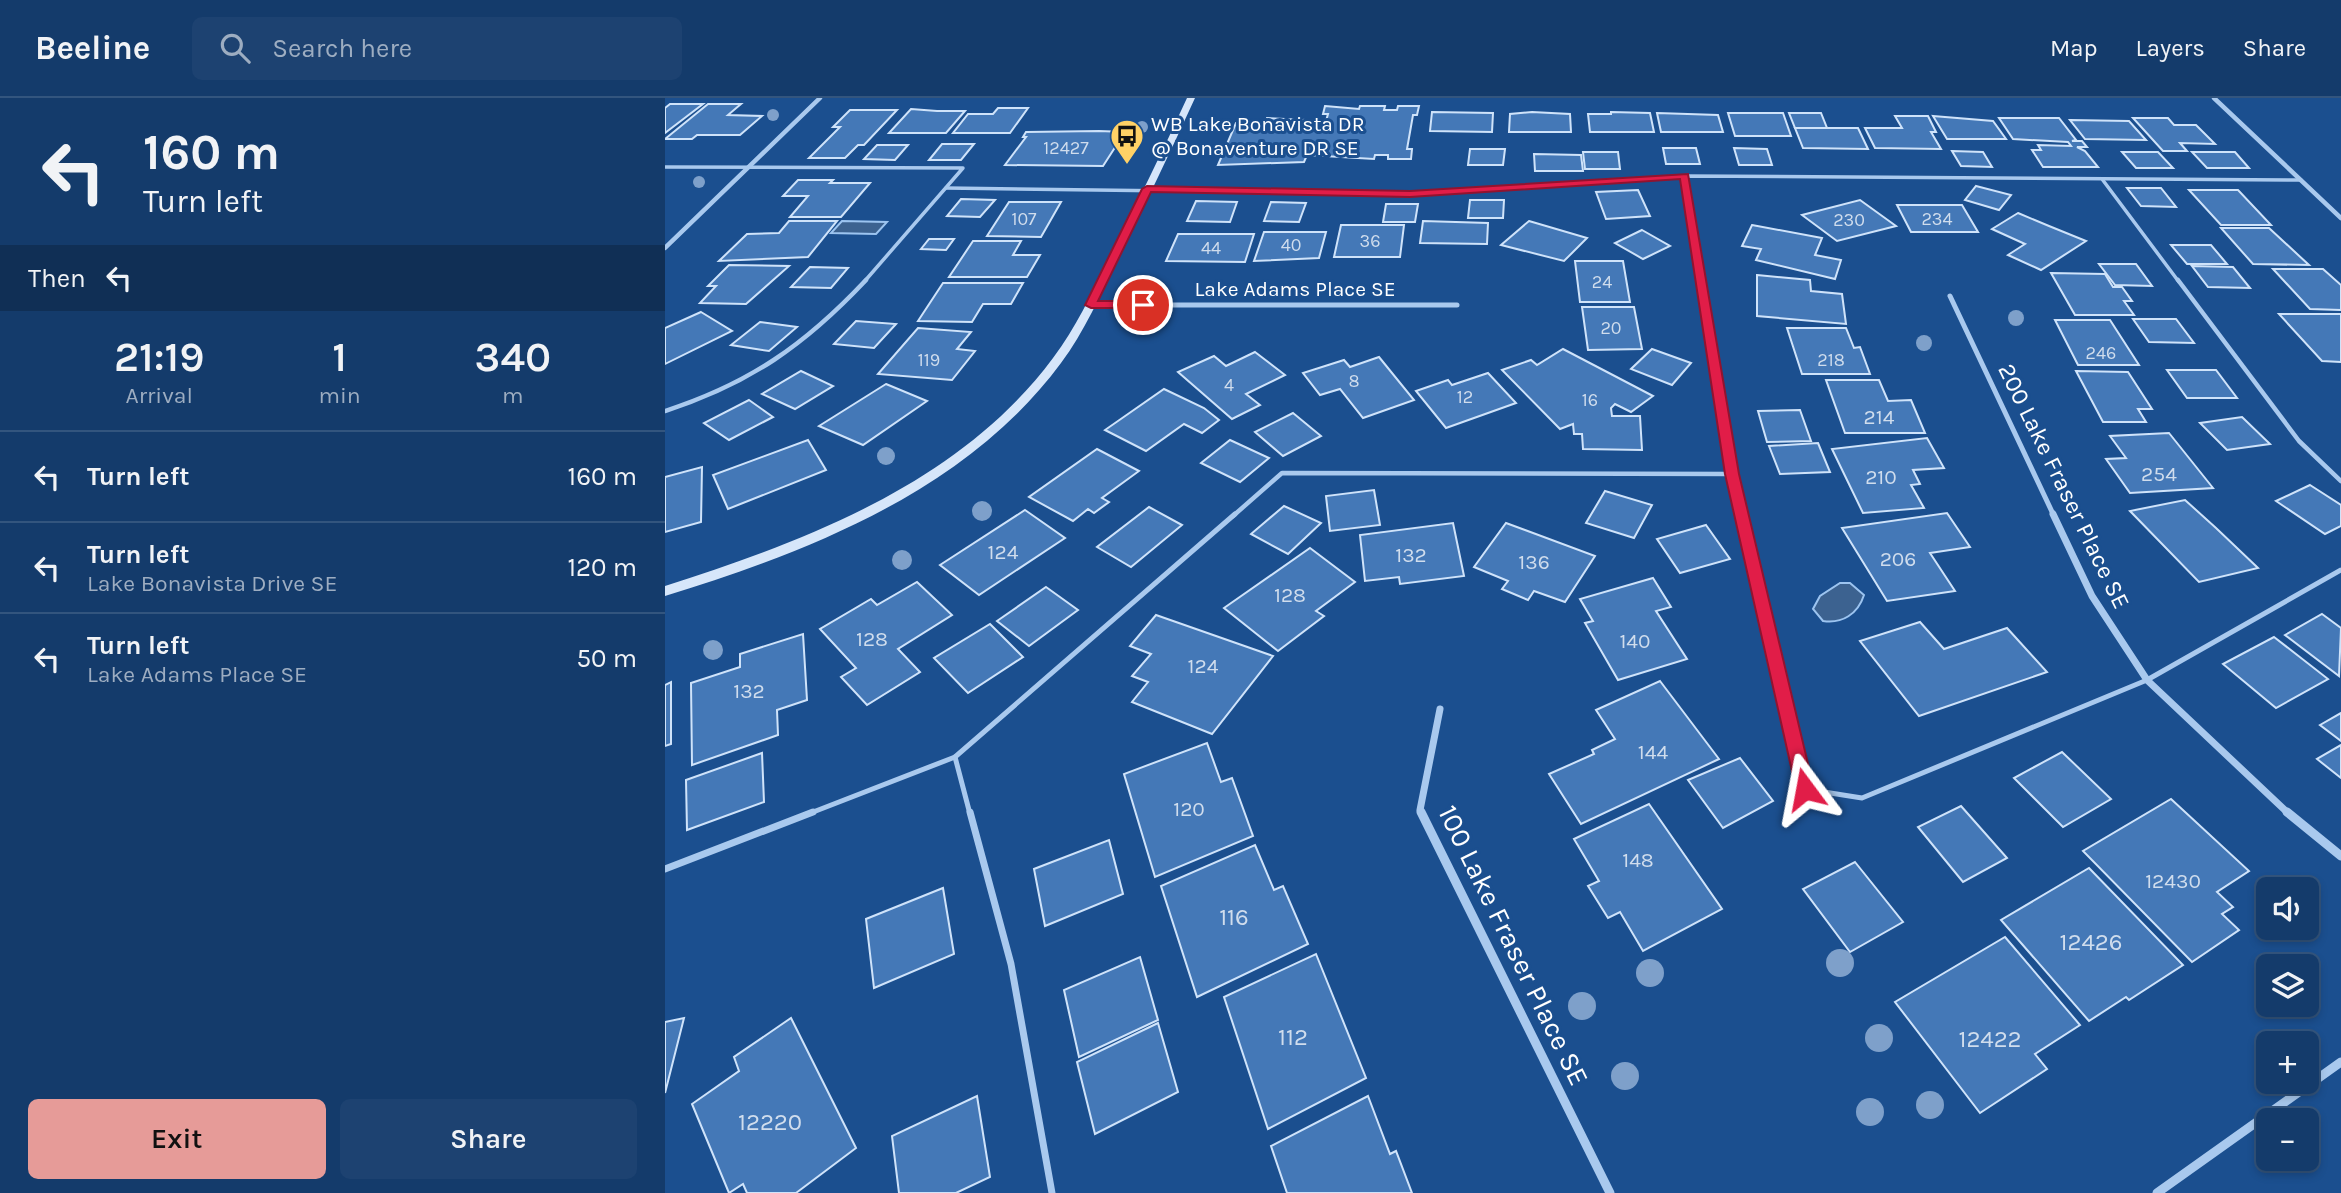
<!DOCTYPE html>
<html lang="en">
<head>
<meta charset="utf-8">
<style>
	body { margin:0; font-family:Karla,sans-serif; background:#1d4271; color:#f1f3f6; height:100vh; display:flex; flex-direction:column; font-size:26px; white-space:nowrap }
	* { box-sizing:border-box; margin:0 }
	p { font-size:23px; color:#9dadc1 }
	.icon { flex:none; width:38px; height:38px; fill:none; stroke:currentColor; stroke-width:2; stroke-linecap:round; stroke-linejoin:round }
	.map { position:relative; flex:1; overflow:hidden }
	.sheet { display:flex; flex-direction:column; background:#143b6b; width:665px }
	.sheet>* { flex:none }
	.top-card { background:#143b6b; color:#f1f3f6; overflow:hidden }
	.fabs { position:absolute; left:1591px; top:779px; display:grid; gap:14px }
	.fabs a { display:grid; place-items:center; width:63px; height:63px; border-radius:10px; background:#143b6b; box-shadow:0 4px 10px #0003,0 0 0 2px #33557e; font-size:35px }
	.pin { position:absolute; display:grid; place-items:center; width:60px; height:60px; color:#fff; margin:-30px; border:4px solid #fff; border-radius:50%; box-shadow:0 2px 7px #0007 }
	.me { position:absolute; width:77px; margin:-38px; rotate:347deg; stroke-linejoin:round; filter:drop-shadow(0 0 5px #0008) }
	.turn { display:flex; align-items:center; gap:24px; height:147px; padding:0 28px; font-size:32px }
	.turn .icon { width:91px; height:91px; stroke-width:2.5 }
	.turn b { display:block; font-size:49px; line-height:60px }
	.then { display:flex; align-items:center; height:66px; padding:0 28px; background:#0003; gap:14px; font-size:26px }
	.eta { display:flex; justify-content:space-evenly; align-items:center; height:119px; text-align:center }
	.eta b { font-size:42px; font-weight:600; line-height:49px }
	.action { display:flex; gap:14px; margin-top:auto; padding:14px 28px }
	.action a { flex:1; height:80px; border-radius:10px; background:#e69b98; color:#111; font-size:28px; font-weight:600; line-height:80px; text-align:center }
	.action a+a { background:#1d4271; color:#f1f3f6 }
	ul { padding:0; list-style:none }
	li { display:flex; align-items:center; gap:21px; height:91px; padding:0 28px; border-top:2px solid #33557e }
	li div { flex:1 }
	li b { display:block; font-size:26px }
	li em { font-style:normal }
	header { display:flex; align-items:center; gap:42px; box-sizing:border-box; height:98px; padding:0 35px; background:#143b6b; border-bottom:2px solid #33557e }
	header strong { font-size:33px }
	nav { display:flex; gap:38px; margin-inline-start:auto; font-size:24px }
	.search { width:490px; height:63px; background:#1d4271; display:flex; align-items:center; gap:18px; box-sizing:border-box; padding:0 24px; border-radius:10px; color:#9dadc1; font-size:26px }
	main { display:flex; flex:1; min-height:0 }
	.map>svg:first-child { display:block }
	.water { fill:#3c6290; stroke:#9cc4f0; stroke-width:2 }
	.building { fill:#4478b7; stroke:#cfe3fa; stroke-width:2 }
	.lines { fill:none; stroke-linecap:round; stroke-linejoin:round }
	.lane-far3 { stroke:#a9c9ee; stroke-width:3.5 }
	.lane-far2 { stroke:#a9c9ee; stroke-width:4.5 }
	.lane-far1 { stroke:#a9c9ee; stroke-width:5 }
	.lane { stroke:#a9c9ee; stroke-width:7 }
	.street-far3 { stroke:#a9c9ee; stroke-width:4.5 }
	.street-far2 { stroke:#a9c9ee; stroke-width:5 }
	.street-far1 { stroke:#a9c9ee; stroke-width:7 }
	.street { stroke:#a9c9ee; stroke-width:9 }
	.secondary { fill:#d6e6fa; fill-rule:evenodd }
	.tree { fill:#7ea0ca }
	.route { fill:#e11d48; stroke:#92132f; stroke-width:2 }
	.labels { text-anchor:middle; stroke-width:6; stroke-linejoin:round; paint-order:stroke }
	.far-number-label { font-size:18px; fill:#d0dded }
	.far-poi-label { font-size:21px; fill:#fff; stroke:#1b4f8f; text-anchor:start }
	.far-street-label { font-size:21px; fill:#fff; stroke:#1b4f8f }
	.number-label { font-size:21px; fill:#d0dded }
	.street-label { font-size:24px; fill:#fff; stroke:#1b4f8f }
	.near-number-label { font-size:24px; fill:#d0dded }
	.near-street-label { font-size:28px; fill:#fff; stroke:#1b4f8f }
</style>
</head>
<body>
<header>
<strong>Beeline</strong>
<div class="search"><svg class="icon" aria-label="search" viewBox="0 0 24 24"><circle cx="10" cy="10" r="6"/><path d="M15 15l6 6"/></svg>Search here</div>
<nav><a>Map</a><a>Layers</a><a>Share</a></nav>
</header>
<main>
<section class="sheet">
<div class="top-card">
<div class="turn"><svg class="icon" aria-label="left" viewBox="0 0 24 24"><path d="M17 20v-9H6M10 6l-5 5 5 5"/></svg><div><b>160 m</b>Turn left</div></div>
<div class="then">Then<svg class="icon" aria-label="left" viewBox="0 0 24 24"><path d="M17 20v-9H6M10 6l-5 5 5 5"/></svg></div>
</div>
<div class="eta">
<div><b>21:19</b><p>Arrival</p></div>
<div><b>1</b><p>min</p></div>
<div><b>340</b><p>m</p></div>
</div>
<ul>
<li><svg class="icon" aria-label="left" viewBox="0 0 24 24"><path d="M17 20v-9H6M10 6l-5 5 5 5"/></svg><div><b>Turn left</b></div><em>160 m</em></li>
<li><svg class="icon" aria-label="left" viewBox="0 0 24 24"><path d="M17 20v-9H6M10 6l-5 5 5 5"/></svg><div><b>Turn left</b><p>Lake Bonavista Drive SE</p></div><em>120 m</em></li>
<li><svg class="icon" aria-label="left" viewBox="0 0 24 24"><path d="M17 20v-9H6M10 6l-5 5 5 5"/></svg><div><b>Turn left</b><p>Lake Adams Place SE</p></div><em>50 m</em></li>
</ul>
<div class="action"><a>Exit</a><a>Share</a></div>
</section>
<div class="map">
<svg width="1676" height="1095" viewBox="0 0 1676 1095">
	<rect width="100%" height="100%" fill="#1b4f8f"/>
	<!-- water -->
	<g class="water">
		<path d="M177,123L222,124L211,136L166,135Z"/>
		<path d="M1175,485H1185L1199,497C1193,516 1177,526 1158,523L1148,511L1155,498Z"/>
	</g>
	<!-- building -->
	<g class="building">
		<path d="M5,6H38L0,35V10Z"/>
		<path d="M43,6H76L63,17L97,18L75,37H32L27,41H0Z"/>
		<path d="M660,8L694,11L695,8H720L719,12H732L733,8H754L752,17H748L742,51H747L746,61H723V57H710L709,61L642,57L639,64L553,67L571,25H600L602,20L661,23L663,16H658Z"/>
		<path d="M333,10H363L345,35H288L303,16H328Z"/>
		<path d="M246,11L272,13H300L281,35H224Z"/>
		<path d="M185,12H232L199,47H193L180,60H144L175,29H168Z"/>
		<path d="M767,14L828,15L827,34L765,33Z"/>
		<path d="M867,14L905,16L906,34H844L845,16Z"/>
		<path d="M946,14L985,15L989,34H925L923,16H946Z"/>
		<path d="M992,15L1053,17L1058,34H996Z"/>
		<path d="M1063,15H1118L1126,38H1070Z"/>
		<path d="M1124,15H1156L1162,30H1130Z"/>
		<path d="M1230,18H1263L1271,34H1266L1276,51L1210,50L1200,30H1237Z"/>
		<path d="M1268,18L1328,23L1341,41H1282Z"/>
		<path d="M1334,20H1394L1411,42L1407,43H1417L1422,49H1412L1420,53L1433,69H1378L1367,52H1376L1373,47L1406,48L1403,44L1348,41Z"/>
		<path d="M1468,20H1503L1509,27H1531L1550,46L1515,45L1522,53H1498Z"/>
		<path d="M1405,22L1464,23L1481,42L1420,41Z"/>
		<path d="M1130,30H1193L1203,51L1138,50Z"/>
		<path d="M361,34L434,33L460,34L438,68L340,67L361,39H358Z"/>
		<path d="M277,46H309L296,62H264Z"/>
		<path d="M212,47H243L230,62L199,61Z"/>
		<path d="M998,50H1031L1035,66H1001Z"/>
		<path d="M1069,50L1102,51L1107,67H1074Z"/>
		<path d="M805,51H840L838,67H803Z"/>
		<path d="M1287,53L1318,54L1327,69L1296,68Z"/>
		<path d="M918,54H953L955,71H920Z"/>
		<path d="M1457,54H1493L1508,70H1471Z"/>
		<path d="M1527,54H1570L1584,70H1542Z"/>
		<path d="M869,56L916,57L918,73H870Z"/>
		<path d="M133,82H168L165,85H205L176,119H125L143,98H118Z"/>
		<path d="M1311,88L1346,97L1334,112L1300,102Z"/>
		<path d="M1462,90H1496L1511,109L1476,108Z"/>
		<path d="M973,92L985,118L941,121L931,94Z"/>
		<path d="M1524,92H1573L1606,127H1556Z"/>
		<path d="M296,101L330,102L315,119L282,118Z"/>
		<path d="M805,102H839L838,120H803Z"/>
		<path d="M1195,102L1231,128L1172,143L1137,117Z"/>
		<path d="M531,103L572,104L565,124L522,123Z"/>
		<path d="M344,104H396L376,139L322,138Z"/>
		<path d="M606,104L641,105L634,124L599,123Z"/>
		<path d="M721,106H753L750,124H718Z"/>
		<path d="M1232,107H1297L1313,134H1246Z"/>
		<path d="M1353,115L1384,128L1421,143L1376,172L1343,157L1360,146L1327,131Z"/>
		<path d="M124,123H172L143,159L54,163L82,136L114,135Z"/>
		<path d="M758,123L823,125L822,146L755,145Z"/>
		<path d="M864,123L922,140L899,163L836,147Z"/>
		<path d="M676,127H739L735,159H669Z"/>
		<path d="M1087,127L1157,140L1150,157L1176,162L1170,181L1091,162L1096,151L1077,148Z"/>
		<path d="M1556,130H1604L1644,167L1588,166Z"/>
		<path d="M977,132L1005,148L978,161L950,145Z"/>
		<path d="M599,134H661L654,160L589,163Z"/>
		<path d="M513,136H589L580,164L501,163Z"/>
		<path d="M264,141H289L281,152L256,151Z"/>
		<path d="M308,143H356L348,157H375L362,179H284Z"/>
		<path d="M1506,147H1546L1562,166H1522Z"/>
		<path d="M910,163H958L965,204H915Z"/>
		<path d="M1434,166H1471L1487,188L1450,187Z"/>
		<path d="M64,167L124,168L81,206L35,205L51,188H43Z"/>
		<path d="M1527,168L1568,169L1585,190L1543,189Z"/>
		<path d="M145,169L183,170L166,190L126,189Z"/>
		<path d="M1608,171H1658L1676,187V212L1645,211Z"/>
		<path d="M1386,175L1440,176L1448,189H1457L1467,203H1459L1469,217H1410Z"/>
		<path d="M1092,177L1145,182L1146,193L1177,196L1181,226L1092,218Z"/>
		<path d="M278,185H358L346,206H318L307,224L253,223Z"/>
		<path d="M917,209H969L977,251L923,252Z"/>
		<path d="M36,214L67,233L0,266V230Z"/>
		<path d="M1614,216H1676V264L1657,263Z"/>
		<path d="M1468,221H1511L1529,245L1484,244Z"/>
		<path d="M1390,222H1445L1474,267H1413Z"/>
		<path d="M191,223L231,226L209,250L169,246Z"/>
		<path d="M95,224L132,229L104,253L66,247Z"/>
		<path d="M253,230L306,234L292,251L310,253L287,282L213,276Z"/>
		<path d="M1122,230H1181L1189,250L1195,249L1205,276H1137Z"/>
		<path d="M898,251L988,298L966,314L950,306L946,310L947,318H975L977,352L918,351L917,336H909L908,326L895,331L837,272L866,262L872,267Z"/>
		<path d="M987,251L1026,265L1007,287L966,271Z"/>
		<path d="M590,254L620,277L581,296L595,307L567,321L513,274L549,258L561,268Z"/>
		<path d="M714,259L749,302L698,320L675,291L655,297L638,275L679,262L685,269Z"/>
		<path d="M1502,272H1551L1572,300H1522Z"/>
		<path d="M136,273L168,288L130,311L97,296Z"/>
		<path d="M1411,273L1463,274L1487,311H1473L1481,324H1438Z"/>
		<path d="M823,275L851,305L781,330L751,293L783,282L787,287Z"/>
		<path d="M1161,282H1214L1223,303L1246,302L1260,335H1180Z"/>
		<path d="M221,286L262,303L198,347L154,328Z"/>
		<path d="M499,291L539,310L554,322L537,335L519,326L481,353L440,332Z"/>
		<path d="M84,302L108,319L64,342L39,325Z"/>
		<path d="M1135,312L1146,343L1102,344L1093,313Z"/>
		<path d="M628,315L656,338L618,358L590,334Z"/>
		<path d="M1577,319L1605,346L1562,352L1535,325Z"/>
		<path d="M1504,335L1548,390L1465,395L1441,361L1461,360L1445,338Z"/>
		<path d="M1262,340L1279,370L1248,372L1255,386L1246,387L1259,410L1198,415L1167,351Z"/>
		<path d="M143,342L161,372L63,411L48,377Z"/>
		<path d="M565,342L604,360L575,384L536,365Z"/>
		<path d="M1153,345L1165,374L1115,376L1104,348Z"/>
		<path d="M432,351L474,373L437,400L444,404L429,415L423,411L408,423L364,399Z"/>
		<path d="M37,369L36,424L0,434V379Z"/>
		<path d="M1645,387L1676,407V428L1660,436L1611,403Z"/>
		<path d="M709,392L715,427L665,433L661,398Z"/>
		<path d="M940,393L987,407L969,440L921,425Z"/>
		<path d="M1520,402L1551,430L1593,470L1534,484L1465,413Z"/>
		<path d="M619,408L656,425L623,456L586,436Z"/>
		<path d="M484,409L517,427L466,469L432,449Z"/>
		<path d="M360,412L400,440L314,497L275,467Z"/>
		<path d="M1282,415L1305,449L1265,455L1290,493L1222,503L1177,430Z"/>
		<path d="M788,425L799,478L735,486L734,479L700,483L695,437Z"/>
		<path d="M841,425L930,458L900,504L869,493L863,502L837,491L843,483L809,469Z"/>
		<path d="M1041,427L1065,461L1015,475L992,441Z"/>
		<path d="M645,450L690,484L651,513L659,518L613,553L559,510Z"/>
		<path d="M988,480L1006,509L991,513L1022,561L953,582L920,525L928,523L915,501Z"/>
		<path d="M252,484L287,517L233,551L255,574L202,607L176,579L191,570L155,531L206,501L212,507Z"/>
		<path d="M381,489L413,512L364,548L332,523Z"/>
		<path d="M1657,516L1676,530L1674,578L1620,537Z"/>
		<path d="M491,517L608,558L547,636L467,604L483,584L467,578L486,556L465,548Z"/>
		<path d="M1255,524L1279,551L1342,530L1382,574L1254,618L1195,543Z"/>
		<path d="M325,526L358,559L303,595L269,560Z"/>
		<path d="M138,536L142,602L112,612L113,637L27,667L26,585L75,569V556Z"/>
		<path d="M1609,539L1663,581L1611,610L1558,566Z"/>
		<path d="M995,583L1054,661L916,726L884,676L929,656L927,652L950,641L931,612Z"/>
		<path d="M6,584V646L0,648V587Z"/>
		<path d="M1676,615V643L1655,627Z"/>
		<path d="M542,645L556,684L567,680L588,738L490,779L459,676Z"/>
		<path d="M1676,647V680L1652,661Z"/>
		<path d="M1397,654L1446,701L1398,729L1349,680Z"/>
		<path d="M97,655L99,704L22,732L21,682Z"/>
		<path d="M1075,660L1108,703L1058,730L1023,682Z"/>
		<path d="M1506,701L1584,773L1552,794L1568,809L1557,816L1574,832L1527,864L1418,753Z"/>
		<path d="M984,706L1057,811L978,853L955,814L943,820L923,788L934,783L909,741Z"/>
		<path d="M1296,708L1342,760L1298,784L1253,729Z"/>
		<path d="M444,742L458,796L380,828L369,771Z"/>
		<path d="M590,747L609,792L618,788L643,846L532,899L496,788Z"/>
		<path d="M1190,764L1238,824L1185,854L1138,791Z"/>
		<path d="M1424,770L1518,867L1464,902L1461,899L1424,923L1336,822Z"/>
		<path d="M278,790L289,856L209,890L201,821Z"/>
		<path d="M1340,839L1415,927L1370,956L1382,971L1315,1015L1230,904Z"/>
		<path d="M651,856L701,980L603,1031L559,899Z"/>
		<path d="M475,859L493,922L414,959L399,892Z"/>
		<path d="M19,920L0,995V924Z"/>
		<path d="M126,920L191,1050L131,1095H82L78,1086L64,1095L27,1006L74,973L69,959Z"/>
		<path d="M493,925L513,994L430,1036L412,964Z"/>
		<path d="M312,998L325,1079L291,1095H234L227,1038Z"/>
		<path d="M703,998L725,1056L731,1053L747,1095H622L606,1048Z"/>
	</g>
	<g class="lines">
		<!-- lane-far3 -->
		<g class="lane-far3">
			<path d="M0,69L298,70L199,184"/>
			<path d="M1020,78L1037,184"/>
			<path d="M1437,81L1514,184"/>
			<path d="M281,90L745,96L1020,78L1636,82"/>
		</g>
		<!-- lane-far2 -->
		<g class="lane-far2">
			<path d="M1036,182L1067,376L1077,418"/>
			<path d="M1513,182L1634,343L1676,383"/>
			<path d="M0,313C84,286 140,247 201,182"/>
			<path d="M568,418L617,375L1067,376"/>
		</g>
		<!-- lane-far1 -->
		<g class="lane-far1">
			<path d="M1076,416L1140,691L1197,700L1482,582L1676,472"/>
			<path d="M290,659L305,716"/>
			<path d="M143,716L290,659L570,416"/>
		</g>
		<!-- lane -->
		<g class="lane">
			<path d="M305,714L346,866L387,1095"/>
			<path d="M0,771L148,714"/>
		</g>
		<!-- street-far3 -->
		<g class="street-far3">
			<path d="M1549,0L1676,120"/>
			<path d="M0,150L155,0"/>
		</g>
		<!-- street-far2 -->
		<g class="street-far2">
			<path d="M1285,198L1389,418"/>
			<path d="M426,207H792"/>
		</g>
		<!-- street-far1 -->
		<g class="street-far1">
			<path d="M1388,416L1427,498L1482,582L1624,716"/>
			<path d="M757,716L755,712L775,611"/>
		</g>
		<!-- street -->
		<g class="street">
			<path d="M756,714L945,1095"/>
			<path d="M1622,714L1676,758"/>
			<path d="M1492,1095L1676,964"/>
		</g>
		<!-- secondary -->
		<path class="secondary" d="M522,0H530C505,55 479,109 452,163C435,198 419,234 396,265C302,392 146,453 0,498V488C143,442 295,385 388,260C411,230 426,196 443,163C470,109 497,55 522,0Z"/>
	</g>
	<!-- trees -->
	<g class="tree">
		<circle cx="108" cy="17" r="6"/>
		<circle cx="477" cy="29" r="6"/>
		<circle cx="34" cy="84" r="6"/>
		<circle cx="1351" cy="220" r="8"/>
		<circle cx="1259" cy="245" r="8"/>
		<circle cx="221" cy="358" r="9"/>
		<circle cx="317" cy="413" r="10"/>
		<circle cx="237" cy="462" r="10"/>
		<circle cx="48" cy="552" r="10"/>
		<circle cx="1175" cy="865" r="14"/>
		<circle cx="985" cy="875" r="14"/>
		<circle cx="917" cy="908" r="14"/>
		<circle cx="1214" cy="940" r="14"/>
		<circle cx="960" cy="978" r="14"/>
		<circle cx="1265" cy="1007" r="14"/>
		<circle cx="1205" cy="1014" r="14"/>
	</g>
	<!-- route -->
	<path class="route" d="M1023,76L1074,376L1149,691L1140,699L1131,691L1060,376L1015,81L745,99L486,94L433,203H478L484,207L478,210H426L420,207L477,91L482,88L745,93Z"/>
	<!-- icons -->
	<defs>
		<symbol id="bus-pin" viewBox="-11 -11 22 30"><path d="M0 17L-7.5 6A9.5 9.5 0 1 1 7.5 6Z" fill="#ffd166" stroke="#1b4f8f"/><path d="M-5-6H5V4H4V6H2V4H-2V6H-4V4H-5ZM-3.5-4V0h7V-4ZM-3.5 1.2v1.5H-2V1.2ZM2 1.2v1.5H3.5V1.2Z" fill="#111"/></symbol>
	</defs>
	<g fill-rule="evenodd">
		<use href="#bus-pin" x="443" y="19" width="38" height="52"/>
	</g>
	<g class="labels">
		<!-- far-number labels -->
		<g class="far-number-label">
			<text x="401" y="56">12427</text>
			<text x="359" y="127">107</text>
			<text x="1272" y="127">234</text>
			<text x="1184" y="128">230</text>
			<text x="705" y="149">36</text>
			<text x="626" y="153">40</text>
			<text x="546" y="156">44</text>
			<text x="937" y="190">24</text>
			<text x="946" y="236">20</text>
			<text x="1436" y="261">246</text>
			<text x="264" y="268">119</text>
			<text x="1166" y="268">218</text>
			<text x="689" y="289">8</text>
			<text x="564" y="293">4</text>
			<text x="800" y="305">12</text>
			<text x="925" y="308">16</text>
		</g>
		<!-- far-poi labels -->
		<g class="far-poi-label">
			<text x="486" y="33">WB Lake Bonavista DR<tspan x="486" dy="24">@ Bonaventure DR SE</tspan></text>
		</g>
		<!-- far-street labels -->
		<g class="far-street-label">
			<text x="630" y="198">Lake Adams Place SE</text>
		</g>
		<!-- number labels -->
		<g class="number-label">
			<text x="1214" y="326">214</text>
			<text x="1494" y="383">254</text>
			<text x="1216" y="386">210</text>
			<text x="338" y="461">124</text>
			<text x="746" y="464">132</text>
			<text x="1233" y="468">206</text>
			<text x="869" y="471">136</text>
			<text x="625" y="504">128</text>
			<text x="207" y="548">128</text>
			<text x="970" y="550">140</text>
			<text x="538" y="575">124</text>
			<text x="84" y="600">132</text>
			<text x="988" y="661">144</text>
			<text x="524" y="718">120</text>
			<text x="973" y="769">148</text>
			<text x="1508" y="790">12430</text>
		</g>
		<!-- street labels -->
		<g class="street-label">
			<text transform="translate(1399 388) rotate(64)" y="8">200 Lake Fraser Place SE</text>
		</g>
		<!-- near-number labels -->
		<g class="near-number-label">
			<text x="569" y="827">116</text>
			<text x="1426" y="852">12426</text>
			<text x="628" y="947">112</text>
			<text x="1325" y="949">12422</text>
			<text x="105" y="1032">12220</text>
		</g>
		<!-- near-street labels -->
		<g class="near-street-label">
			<text transform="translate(849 847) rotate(64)" y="10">100 Lake Fraser Place SE</text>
		</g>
	</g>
</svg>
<div class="fabs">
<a><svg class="icon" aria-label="sound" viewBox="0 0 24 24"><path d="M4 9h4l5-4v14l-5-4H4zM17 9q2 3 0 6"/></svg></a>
<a><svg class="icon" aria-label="layers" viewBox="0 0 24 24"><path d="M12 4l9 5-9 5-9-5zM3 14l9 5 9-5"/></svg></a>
<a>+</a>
<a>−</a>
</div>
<div class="pin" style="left:478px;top:207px;background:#d93025"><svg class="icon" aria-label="arrive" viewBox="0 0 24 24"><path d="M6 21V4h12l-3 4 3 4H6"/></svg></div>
<svg class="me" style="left:1140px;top:691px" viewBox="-20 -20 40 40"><path d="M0-17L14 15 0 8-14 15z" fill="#e11d48" stroke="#fff" stroke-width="4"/></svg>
</div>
</main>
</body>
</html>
